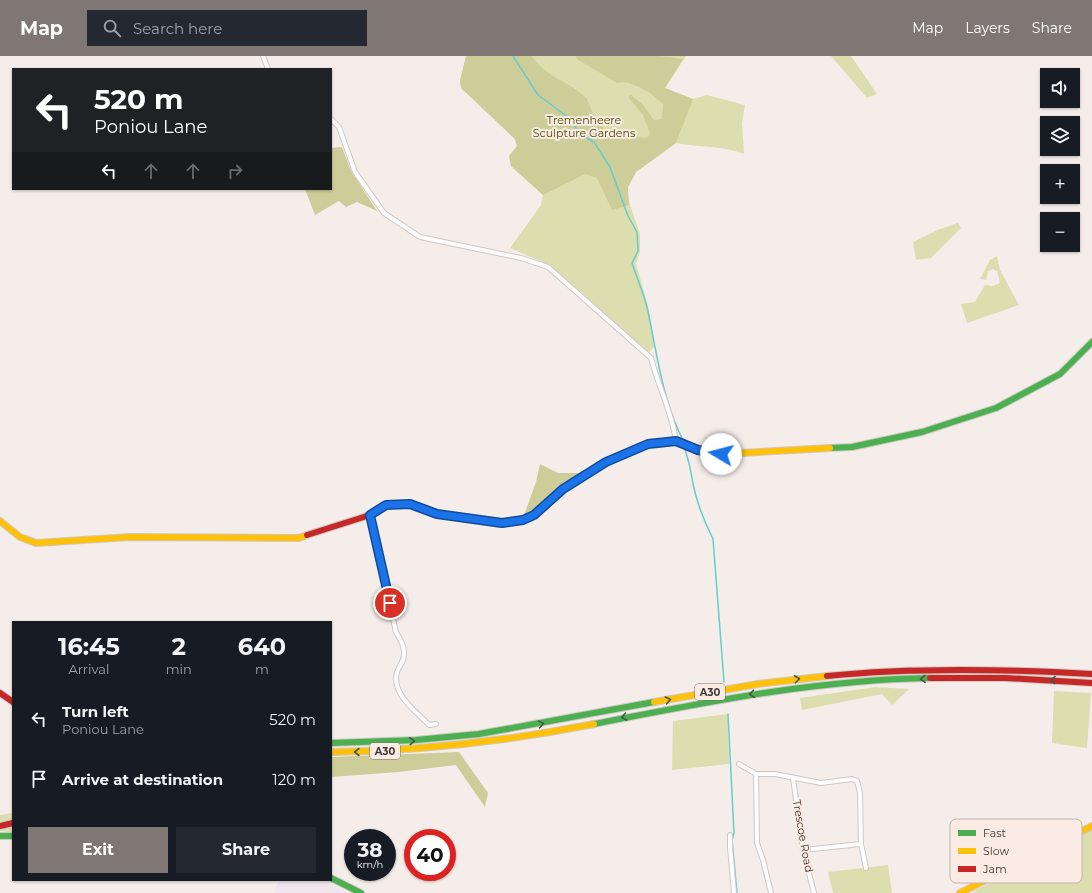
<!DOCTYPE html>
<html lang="en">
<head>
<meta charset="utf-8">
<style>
	body { margin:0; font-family:Montserrat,sans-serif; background:#242831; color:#f1f3f6; height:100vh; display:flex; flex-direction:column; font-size:15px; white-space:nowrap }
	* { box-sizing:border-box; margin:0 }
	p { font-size:13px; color:#9ea1a6 }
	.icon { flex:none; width:22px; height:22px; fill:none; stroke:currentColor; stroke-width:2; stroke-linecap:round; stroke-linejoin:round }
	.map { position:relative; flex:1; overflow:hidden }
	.side { position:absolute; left:12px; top:565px; width:320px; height:260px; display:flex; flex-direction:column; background:#171b24; border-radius:0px; box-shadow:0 1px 3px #0004 }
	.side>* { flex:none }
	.guide { position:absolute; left:12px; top:12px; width:320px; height:122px; border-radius:0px; box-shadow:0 1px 3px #0004; background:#202124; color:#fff; overflow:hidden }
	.controls { position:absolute; left:1040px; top:12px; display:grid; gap:8px }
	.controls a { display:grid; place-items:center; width:40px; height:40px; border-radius:0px; background:#171b24; box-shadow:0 1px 3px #0004; font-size:20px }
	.speed { position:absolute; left:344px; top:773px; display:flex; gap:8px; font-size:20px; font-weight:700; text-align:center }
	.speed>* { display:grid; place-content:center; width:52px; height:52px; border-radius:50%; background:#171b24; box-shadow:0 1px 3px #0004; line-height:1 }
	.speed small { font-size:10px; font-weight:400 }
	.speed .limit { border:6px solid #d22; background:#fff; color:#111 }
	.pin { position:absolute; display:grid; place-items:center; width:34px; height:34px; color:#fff; margin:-17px; border:2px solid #fff; border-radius:50%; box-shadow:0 1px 4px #0007 }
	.me { position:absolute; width:44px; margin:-22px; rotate:278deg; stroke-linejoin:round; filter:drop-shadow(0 0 3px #0008) }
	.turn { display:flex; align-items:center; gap:14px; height:84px; padding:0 16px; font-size:18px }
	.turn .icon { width:52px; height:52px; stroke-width:2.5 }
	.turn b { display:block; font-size:28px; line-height:34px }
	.lanes { display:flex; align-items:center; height:38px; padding:0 16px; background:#0003; justify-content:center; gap:20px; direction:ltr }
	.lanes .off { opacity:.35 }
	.eta { display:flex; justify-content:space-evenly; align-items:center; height:68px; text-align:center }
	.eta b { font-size:24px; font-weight:700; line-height:28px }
	.action { display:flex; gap:8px; margin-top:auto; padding:8px 16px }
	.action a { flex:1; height:46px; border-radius:0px; background:#7e7774; color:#fff; font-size:16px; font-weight:700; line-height:46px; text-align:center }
	.action a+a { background:#242831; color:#f1f3f6 }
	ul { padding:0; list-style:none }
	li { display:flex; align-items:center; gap:12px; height:60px; padding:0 16px }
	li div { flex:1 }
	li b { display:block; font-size:15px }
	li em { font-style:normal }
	header { display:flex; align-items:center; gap:24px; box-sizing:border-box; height:56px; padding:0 20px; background:#7e7774; color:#fff }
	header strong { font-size:19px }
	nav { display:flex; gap:22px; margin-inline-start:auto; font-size:14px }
	.search { width:280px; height:36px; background:#242831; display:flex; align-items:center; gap:10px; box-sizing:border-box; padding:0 14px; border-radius:0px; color:#9ea1a6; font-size:15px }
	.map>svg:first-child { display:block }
	.industrial { fill:#f1e5ed }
	.green { fill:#dddeaf }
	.forest { fill:#cccd99 }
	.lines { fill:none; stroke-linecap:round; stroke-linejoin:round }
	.stream { stroke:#66cccf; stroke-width:1.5 }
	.street-casing { stroke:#cfc8c5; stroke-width:6 }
	.fast-casing { stroke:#cfc8c5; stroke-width:8 }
	.slow-casing { stroke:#cfc8c5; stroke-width:8 }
	.jam-casing { stroke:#cfc8c5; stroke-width:8 }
	.street { stroke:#fefcfc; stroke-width:4 }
	.fast { stroke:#4caf50; stroke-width:6 }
	.slow { stroke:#ffc107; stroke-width:6 }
	.jam { stroke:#c62828; stroke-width:6 }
	.oneway { stroke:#425c3d }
	.route-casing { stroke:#114b97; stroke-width:10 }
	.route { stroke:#1a73e8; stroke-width:7 }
	.labels { text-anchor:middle; stroke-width:4; stroke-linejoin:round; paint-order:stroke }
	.shield { fill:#faebe4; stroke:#766e6a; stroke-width:1 }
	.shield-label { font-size:10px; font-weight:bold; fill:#3e3835 }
	.park-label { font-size:11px; fill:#4b5009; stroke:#faebe4 }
	.street-label { font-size:11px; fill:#3e3835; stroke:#faebe4 }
	.key { fill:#faebe4; stroke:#c2b5b0; stroke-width:1 }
	.key-label { font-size:11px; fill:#3e3835 }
</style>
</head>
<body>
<header>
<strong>Map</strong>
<div class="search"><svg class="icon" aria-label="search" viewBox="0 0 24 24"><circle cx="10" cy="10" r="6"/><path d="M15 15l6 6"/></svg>Search here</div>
<nav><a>Map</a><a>Layers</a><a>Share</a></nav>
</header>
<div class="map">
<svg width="1092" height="837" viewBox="0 0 1092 837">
	<rect width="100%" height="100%" fill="#f5ede9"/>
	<!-- industrial -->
	<path class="industrial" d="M279,824H323L349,837H276L274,836Z"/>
	<!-- green -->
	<g class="green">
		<path d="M466,0H686L665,32L693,43L707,39L745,49L742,67L744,98C723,89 699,92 676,87L636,116L628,131V143L640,178V196L636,208L648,250L655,290L648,297L581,236L542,206L510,192L541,149L543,139L511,110L509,100L517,90L515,83L461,32L460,25Z"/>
		<path d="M831,0H851L877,38L867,42Z"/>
		<path d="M958,167L961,172L931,202L916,204L913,186L940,173Z"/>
		<path d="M997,200L1000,214L1019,249L967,267L961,248L975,246L985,229L993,230L1000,227L997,215L993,213L988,215L986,224L980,223L990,204Z"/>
		<path d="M875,631L909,633L892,649L882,638L802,654L800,642Z"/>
		<path d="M1054,635L1091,637L1087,692L1052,687Z"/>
		<path d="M728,658L729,708L672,714L673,665Z"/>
		<path d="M13,757V777L0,775V759Z"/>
		<path d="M1092,769V837H972C980,831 990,827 999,822C1030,805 1063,791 1092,769Z"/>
		<path d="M888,809L892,837H833L828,816Z"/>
	</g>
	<!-- forest -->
	<g class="forest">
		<path d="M466,0H532C545,21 569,25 585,41C589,45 590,51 592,55C597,65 605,74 611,83L629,80L647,82L650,77L643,59L628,41L631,39L643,49L654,64L662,63L663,48L650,37L639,31L626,26L617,27L577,3L576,0H659L683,3L665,32L693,43L676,87L636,116L628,131L629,149L612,154L597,122L585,118L543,139L511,110L509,100L517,90L515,83L461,32L460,25Z"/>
		<path d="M342,91L351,115L377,155L357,146L346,151L339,145L315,159L305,133H331V92Z"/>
		<path d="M540,408L558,417H581L557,433L533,456L523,462L536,426Z"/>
		<path d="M459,696L488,737L485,751L456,709L398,716L331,721V701Z"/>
	</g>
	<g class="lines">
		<!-- stream -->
		<g class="stream">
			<path d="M513,0L538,39L569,62L580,78L594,86L610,111L628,160L637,176L638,195L632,207C637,222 643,236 647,251C657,296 662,345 684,386"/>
			<path d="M684,391C689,404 691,415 693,428C697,447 704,465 713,483L724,626"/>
			<path d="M728,658L734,777L732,784L737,837"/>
		</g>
		<defs>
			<g id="street">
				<path d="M263,0L268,13"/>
				<path d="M331,63L339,71L355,116L384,157L420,181L521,202L548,211L651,302C658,330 672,356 676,385"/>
				<path d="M370,459L396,576C402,586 408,596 401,608C399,612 396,616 396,622C396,642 417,656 429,669L436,668"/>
				<path d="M739,708L756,718H775L821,727L852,723L857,725L860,737L861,788L803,794"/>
				<path d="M756,718L757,787L763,804L771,837"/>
				<path d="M793,722L803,794L814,837"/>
				<path d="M730,779V791L734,837"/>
				<path d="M861,788L866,812"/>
			</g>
			<g id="fast">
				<path d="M830,392L852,391L922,376L996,352L1060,318L1092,286"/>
				<path d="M453,460L502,467L523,464L534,459L563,433L590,416"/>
				<path d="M594,668C707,646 814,624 930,622"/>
				<path d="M331,687L416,684L479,678L654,646"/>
				<path d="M0,780H13"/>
				<path d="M331,822L361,837"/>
			</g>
			<g id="slow">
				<path d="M590,416L605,406L648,388L676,385L698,394L721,398L830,392"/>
				<path d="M0,465L20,481L36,487L130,481L299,482L307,479"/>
				<path d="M654,646L758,628L827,620"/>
				<path d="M331,696C420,695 507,685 594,668"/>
				<path d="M960,837L1092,770"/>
			</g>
			<g id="jam">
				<path d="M307,479L370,459L386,449L410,448L437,458L453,460"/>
				<path d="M827,620C915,611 1004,613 1092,618"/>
				<path d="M930,622H1006L1092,627"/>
				<path d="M0,637L13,646"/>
				<path d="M0,770L13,767"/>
			</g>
		</defs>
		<!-- street casing -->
		<use href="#street" class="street-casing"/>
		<!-- fast casing -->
		<use href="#fast" class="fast-casing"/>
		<!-- slow casing -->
		<use href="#slow" class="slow-casing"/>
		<!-- jam casing -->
		<use href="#jam" class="jam-casing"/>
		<!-- street -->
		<use href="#street" class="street"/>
		<!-- fast -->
		<use href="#fast" class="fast"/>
		<!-- slow -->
		<use href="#slow" class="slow"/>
		<!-- jam -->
		<use href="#jam" class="jam"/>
	</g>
	<!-- one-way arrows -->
	<defs><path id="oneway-chevron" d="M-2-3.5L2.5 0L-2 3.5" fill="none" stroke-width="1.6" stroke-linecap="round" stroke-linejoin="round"/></defs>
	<g class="oneway">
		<use href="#oneway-chevron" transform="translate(797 623) rotate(-7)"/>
		<use href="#oneway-chevron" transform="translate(923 623) rotate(178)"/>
		<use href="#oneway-chevron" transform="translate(1053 624) rotate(-178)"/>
		<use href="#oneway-chevron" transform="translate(752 638) rotate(172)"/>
		<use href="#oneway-chevron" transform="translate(668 644) rotate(-11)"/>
		<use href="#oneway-chevron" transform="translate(624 661) rotate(169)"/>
		<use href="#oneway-chevron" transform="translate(541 668) rotate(-10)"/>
		<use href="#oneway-chevron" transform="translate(412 685) rotate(-4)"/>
		<use href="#oneway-chevron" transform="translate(357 696) rotate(-180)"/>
	</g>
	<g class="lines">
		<defs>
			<path id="route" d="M390,547L370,459L386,449L410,448L437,458L502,467L523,464L534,459L563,433L606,406L648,388L676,385L698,394L721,398"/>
		</defs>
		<!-- route casing -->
		<use href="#route" class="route-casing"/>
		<!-- route -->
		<use href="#route" class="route"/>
	</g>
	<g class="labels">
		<!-- shield labels -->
		<g class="shield">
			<rect x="695" y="628" width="30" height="16" rx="3"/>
			<rect x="370" y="687" width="30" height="16" rx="3"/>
		</g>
		<g class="shield-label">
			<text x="710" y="640">A30</text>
			<text x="385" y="699">A30</text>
		</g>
		<!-- park labels -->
		<g class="park-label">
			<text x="584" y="68">Tremenheere<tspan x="584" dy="13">Sculpture Gardens</tspan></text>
		</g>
		<!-- street labels -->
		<g class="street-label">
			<text transform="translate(803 780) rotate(80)" y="4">Trescoe Road</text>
		</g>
	</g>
	<!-- legend -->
	<rect x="950" y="763" width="132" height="64" rx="6" class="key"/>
	<rect x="958" y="774" width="18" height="6" fill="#4caf50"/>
	<rect x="958" y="792" width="18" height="6" fill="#ffc107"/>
	<rect x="958" y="810" width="18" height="6" fill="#c62828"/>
	<g class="key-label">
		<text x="983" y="781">Fast</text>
		<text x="983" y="799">Slow</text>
		<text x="983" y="817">Jam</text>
	</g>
</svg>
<div class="controls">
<a><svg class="icon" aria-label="sound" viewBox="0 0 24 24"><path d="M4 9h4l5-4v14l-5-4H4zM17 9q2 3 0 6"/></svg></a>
<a><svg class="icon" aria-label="layers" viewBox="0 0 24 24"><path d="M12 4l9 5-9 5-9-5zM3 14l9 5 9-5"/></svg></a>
<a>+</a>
<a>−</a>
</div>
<div class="speed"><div>38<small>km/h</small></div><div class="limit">40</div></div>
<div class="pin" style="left:390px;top:547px;background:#d93025"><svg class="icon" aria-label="arrive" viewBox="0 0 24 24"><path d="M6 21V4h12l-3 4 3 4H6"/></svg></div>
<svg class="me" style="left:721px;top:398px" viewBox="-20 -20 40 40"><circle r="19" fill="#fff"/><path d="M0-13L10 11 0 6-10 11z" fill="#1a73e8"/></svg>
<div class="guide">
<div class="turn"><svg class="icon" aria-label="left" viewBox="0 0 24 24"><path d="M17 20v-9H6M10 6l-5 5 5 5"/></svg><div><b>520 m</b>Poniou Lane</div></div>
<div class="lanes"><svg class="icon" aria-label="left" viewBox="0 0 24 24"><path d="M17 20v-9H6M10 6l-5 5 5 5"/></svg><svg class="icon off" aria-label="ahead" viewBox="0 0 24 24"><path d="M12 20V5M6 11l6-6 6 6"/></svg><svg class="icon off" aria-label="ahead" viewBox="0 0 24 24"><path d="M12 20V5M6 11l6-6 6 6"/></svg><svg class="icon off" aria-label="right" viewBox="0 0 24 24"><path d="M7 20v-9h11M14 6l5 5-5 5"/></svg></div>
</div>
<section class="side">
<div class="eta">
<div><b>16:45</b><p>Arrival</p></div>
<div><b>2</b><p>min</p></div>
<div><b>640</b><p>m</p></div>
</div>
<ul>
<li><svg class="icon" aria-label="left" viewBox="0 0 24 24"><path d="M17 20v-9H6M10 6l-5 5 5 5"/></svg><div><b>Turn left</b><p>Poniou Lane</p></div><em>520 m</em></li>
<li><svg class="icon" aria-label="arrive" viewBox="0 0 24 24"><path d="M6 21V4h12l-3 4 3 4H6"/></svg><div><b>Arrive at destination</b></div><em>120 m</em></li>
</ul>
<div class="action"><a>Exit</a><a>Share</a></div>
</section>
</div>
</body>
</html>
